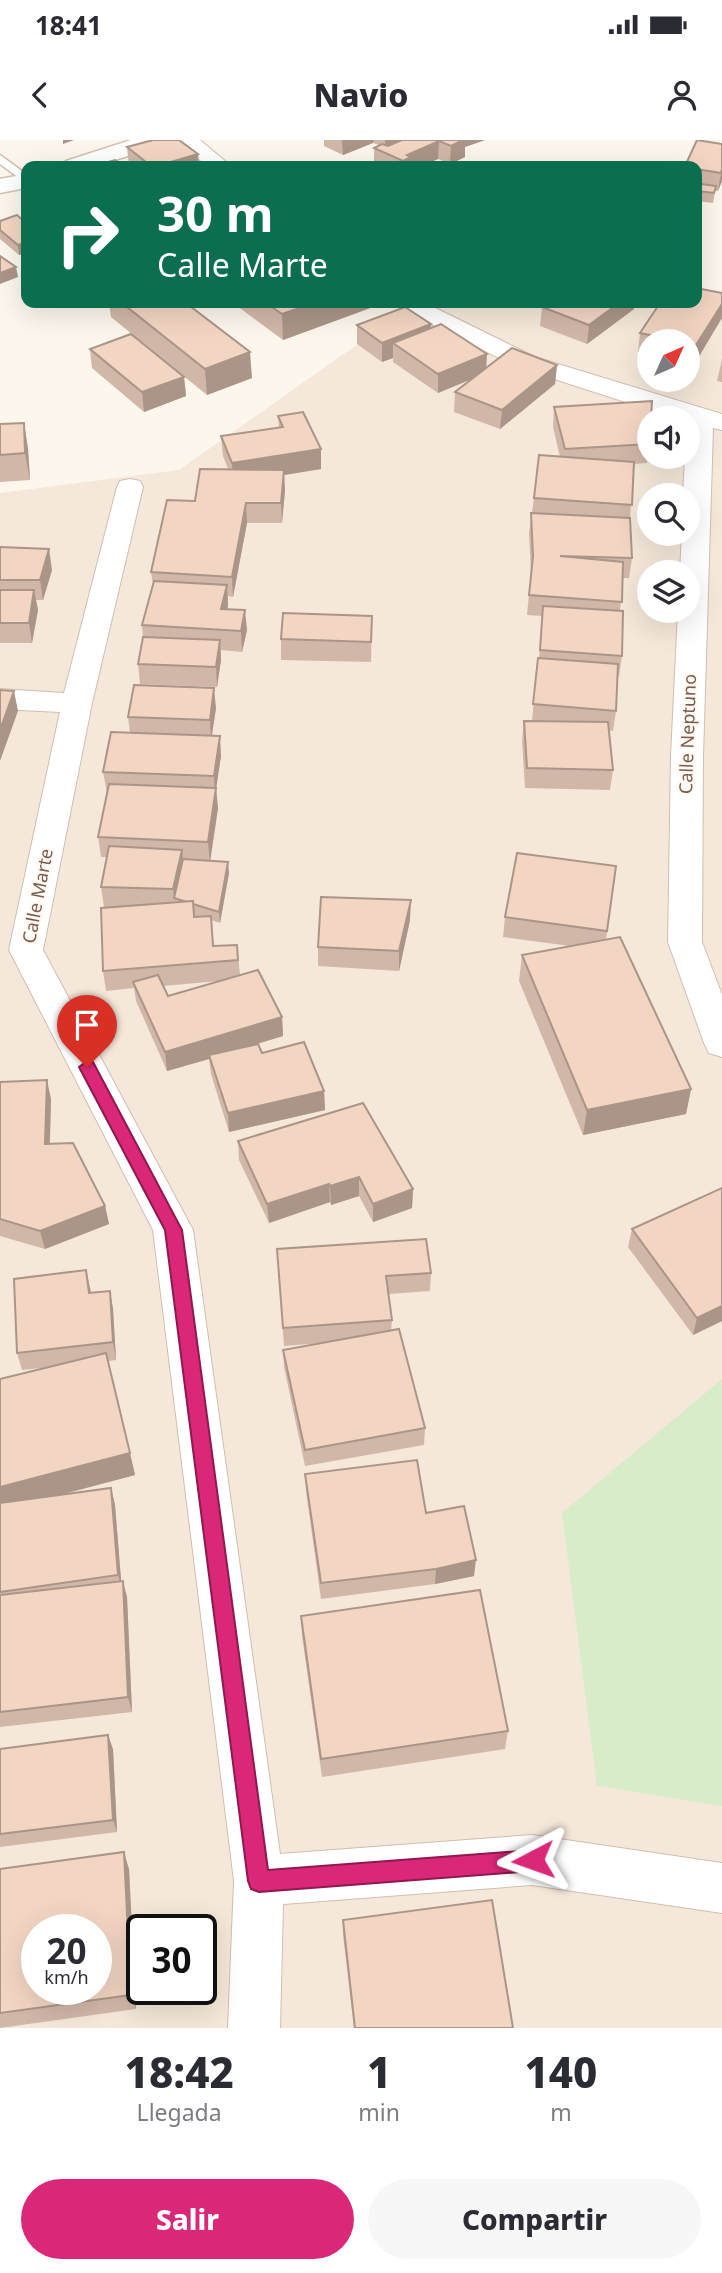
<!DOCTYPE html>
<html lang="es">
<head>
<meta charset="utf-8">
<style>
	body { margin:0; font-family:"Noto Sans",sans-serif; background:#f7f7f7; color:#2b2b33; height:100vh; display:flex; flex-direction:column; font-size:26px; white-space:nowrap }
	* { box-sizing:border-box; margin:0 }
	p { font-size:23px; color:#7c7c81 }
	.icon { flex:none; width:38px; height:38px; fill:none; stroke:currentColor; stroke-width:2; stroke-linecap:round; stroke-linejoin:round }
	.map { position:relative; height:1888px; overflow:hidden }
	.details { display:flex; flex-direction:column; background:#fff; flex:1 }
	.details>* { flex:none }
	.top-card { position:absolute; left:21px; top:21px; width:681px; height:147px; border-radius:14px; box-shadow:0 7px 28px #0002; background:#0b6e4f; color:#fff; overflow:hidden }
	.needle { width:46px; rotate:45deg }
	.controls { position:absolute; left:637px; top:189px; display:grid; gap:14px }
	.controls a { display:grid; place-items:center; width:63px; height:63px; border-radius:50%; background:#fff; box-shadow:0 7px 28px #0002; font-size:35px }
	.speed { position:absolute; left:21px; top:1774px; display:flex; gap:14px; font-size:35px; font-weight:700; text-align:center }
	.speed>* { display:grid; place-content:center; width:91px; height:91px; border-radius:50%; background:#fff; box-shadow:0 7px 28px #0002; line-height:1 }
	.speed small { font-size:18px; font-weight:400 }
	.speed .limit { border:4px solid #111; border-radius:10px; background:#fff; color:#111 }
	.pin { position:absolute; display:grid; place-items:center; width:60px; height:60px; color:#fff; margin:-72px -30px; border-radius:50% 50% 50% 0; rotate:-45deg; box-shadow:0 0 7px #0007 }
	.pin .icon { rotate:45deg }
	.me { position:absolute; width:77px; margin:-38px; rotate:266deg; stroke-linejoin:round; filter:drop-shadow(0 0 5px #0008) }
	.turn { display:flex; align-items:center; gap:24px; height:147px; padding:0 21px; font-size:32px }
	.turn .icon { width:91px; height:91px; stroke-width:2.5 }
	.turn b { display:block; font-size:49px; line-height:60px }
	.eta { display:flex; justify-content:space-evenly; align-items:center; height:119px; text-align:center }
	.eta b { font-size:42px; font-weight:800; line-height:49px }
	.action { display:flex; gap:14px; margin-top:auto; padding:14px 21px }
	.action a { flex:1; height:80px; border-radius:42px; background:#db2777; color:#fff; font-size:28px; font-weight:800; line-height:80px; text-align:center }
	.action a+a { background:#f7f7f7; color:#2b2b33 }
	.status { display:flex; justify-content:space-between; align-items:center; height:49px; padding:0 35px; background:#fff; direction:ltr }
	.status svg { height:19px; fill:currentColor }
	header { display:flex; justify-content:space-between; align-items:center; height:91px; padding:0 21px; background:#fff; font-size:32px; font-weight:800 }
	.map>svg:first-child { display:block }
	.residential { fill:#f5e8da; fill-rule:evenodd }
	.green { fill:#d8ecc9 }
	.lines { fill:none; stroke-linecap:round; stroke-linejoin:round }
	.lane-casing { stroke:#d1beb0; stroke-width:3 }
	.street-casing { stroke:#d1beb0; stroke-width:2 }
	.secondary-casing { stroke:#d6c0b0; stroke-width:3 }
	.lane { fill:#fff; fill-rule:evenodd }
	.street { fill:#fff; fill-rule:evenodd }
	.secondary { fill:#fff; fill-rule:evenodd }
	.wall { fill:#d1b7a8; fill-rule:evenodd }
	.shaded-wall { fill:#aa9588 }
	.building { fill:#f3d5c3; stroke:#aa9588; stroke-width:2; fill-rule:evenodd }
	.route { fill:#db2777; stroke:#8e194d; stroke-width:2 }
	.labels { text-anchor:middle; stroke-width:5; stroke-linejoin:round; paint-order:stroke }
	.street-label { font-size:18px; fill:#7a5c4d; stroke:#fffaf3 }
</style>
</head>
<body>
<div class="status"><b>18:41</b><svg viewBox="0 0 49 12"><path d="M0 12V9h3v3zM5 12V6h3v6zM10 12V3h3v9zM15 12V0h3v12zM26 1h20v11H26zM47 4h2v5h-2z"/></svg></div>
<header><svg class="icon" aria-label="back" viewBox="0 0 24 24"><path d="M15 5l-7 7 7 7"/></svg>Navio<svg class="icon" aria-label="person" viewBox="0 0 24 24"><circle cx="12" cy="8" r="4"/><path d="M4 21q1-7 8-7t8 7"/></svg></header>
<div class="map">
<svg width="722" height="1888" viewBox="0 0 722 1888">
	<rect width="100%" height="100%" fill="#fdf6ec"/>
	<!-- residential -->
	<path class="residential" d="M722,161V1888H0V353L179,330L416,163ZM649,201H688V240H649ZM649,278H688V317H649ZM649,355H688V394H649ZM649,432H688V471H649ZM37,1790H96V1850H37ZM142,1790H201V1850H142Z"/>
	<!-- green -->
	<path class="green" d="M722,1239V1666L597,1646L562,1373Z"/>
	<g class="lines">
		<defs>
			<path id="lane" d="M0,15L26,34V43L0,24Z"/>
			<g id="street">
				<path d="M176,0H200L231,26H207Z"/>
				<path d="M395,163H425L535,217L722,274V290L713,288L703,616L702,802L722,855V917L709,913L704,903L668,802L671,616L678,471H688V432H680L682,394H688V355H683L685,317H688V278H675L517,227L399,168Z"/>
				<path d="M130,339L140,341L143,347L92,563L43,810L193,1090L280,1714L532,1695L722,1723V1773L532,1745L283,1764L280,1888H228L234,1741L153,1090L9,810L60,572L0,569V549L64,553L117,347L120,341Z"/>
			</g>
			<g id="secondary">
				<path d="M131,0H165L162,5L96,26H63L66,21Z"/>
				<path d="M26,34V48L0,53V39Z"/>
			</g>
		</defs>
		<!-- lane casing -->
		<use href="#lane" class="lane-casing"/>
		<!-- street casing -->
		<use href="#street" class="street-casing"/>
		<!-- secondary casing -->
		<use href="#secondary" class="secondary-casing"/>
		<!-- lane -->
		<use href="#lane" class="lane"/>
		<!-- street -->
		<use href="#street" class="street"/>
		<!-- secondary -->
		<use href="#secondary" class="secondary"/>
	</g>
	<!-- wall -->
	<g class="wall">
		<path d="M324,0H485L465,7V17L450,24L438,19L422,26H374V8L379,5L373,3L343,15L324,6Z"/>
		<path d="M722,4V41L718,51H715L713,63L697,61L699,48H696V26Z"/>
		<path d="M127,7L198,14L199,26H129Z"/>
		<path d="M0,81L26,83V113L19,115L0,99Z"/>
		<path d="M722,153L694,225L688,223V201H649V215L638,212L640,193Z"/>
		<path d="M109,163H186L252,238L207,255L111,177Z"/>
		<path d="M233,163H373V167L283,200Z"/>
		<path d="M547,163H635L634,169L587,204L540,186L542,167Z"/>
		<path d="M357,185L431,188L486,228L557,225L555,244L500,289L454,272L455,252L472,239L438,253L393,222V218L382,222L357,204Z"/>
		<path d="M90,209L184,237L186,256L144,272L92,228Z"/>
		<path d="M722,219V242L717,241Z"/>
		<path d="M554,267L649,278V307L647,323L634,324L630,378L632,418L629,438H623L620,471L622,516L619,536H617L616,571L613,591L609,590L613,630L610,650L525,648L522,601L524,581H532L538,518H539L542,476L527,475L531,433L529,393L534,358L560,317L553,287Z"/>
		<path d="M278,276L321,329L284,335L285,350L282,383H247L233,457L228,456V469L247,490L242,512L221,510V520L217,547L140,544L138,524L143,498L142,485L153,445L151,432L195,361L228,329L223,316L221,296L279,288Z"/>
		<path d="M24,283L28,309L30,340L0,342V284Z"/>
		<path d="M0,407L52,430L43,460H36L38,470L32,503H0Z"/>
		<path d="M372,476L371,522L281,520V499Z"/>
		<path d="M216,568L212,595L221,616L216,649L218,668L210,721L229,733L220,783L211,780L214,806L237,805L240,835L282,877L283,896L253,905L262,913L324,951L325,970L229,992L211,934L209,919L167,931L136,861L134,848L106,851L103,831L120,767H104L101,747L107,717H101L98,697L107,653L103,632L130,593L128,577ZM219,841L168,856L163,846Z"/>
		<path d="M616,726L606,800L691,949L686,974L583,995L519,841L522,815L570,806L503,797L505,777Z"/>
		<path d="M410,780L399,831L318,826V807Z"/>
		<path d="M0,942L51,959L50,1004L105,1066L109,1084L45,1109L0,1096Z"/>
		<path d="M238,1001L413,1049L412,1068L373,1082L359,1056L331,1065L330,1062L269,1083L239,1020Z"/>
		<path d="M722,1048V1181L693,1195L628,1107L632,1089Z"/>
		<path d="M277,1109L431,1133L430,1151L388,1154L392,1180L391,1191L425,1288L424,1305L305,1326L284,1227L283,1210L321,1203L284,1206Z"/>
		<path d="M86,1130L91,1153L110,1151L113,1169L116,1220L108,1221L135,1335L58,1355L111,1348L115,1365L121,1442L127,1457L132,1572L0,1587V1239L50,1227L22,1230L17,1213Z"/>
		<path d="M305,1334L426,1373L474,1436L435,1444L321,1459L306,1351Z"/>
		<path d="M301,1476L508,1591L505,1609L322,1637L302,1496Z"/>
		<path d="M0,1609H113L117,1692L0,1707Z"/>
		<path d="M0,1729H129L136,1869L0,1888Z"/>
		<path d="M343,1780L513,1888H354L343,1795Z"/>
	</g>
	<!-- shaded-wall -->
	<g class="shaded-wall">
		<path d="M63,0H74L63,4Z"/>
		<path d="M342,0H374L373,3L343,15Z"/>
		<path d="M385,0H403L385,9Z"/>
		<path d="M453,0H485L465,7V17L450,24L451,6Z"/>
		<path d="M439,1L438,19L422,26H403V21L407,15Z"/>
		<path d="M198,14L199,26H157Z"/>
		<path d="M722,29V41L718,51L721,33Z"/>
		<path d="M26,102V113L19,115L18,105Z"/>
		<path d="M16,127L18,137L0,144V133Z"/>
		<path d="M314,163H373V167L283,200L282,174Z"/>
		<path d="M619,163H635L634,169L587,204L589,185Z"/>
		<path d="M722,164V178L694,225L696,205Z"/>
		<path d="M431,184L430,204L393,203V218L382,222V203Z"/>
		<path d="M250,212L252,238L207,255L205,229Z"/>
		<path d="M487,214L486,233L438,253V234Z"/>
		<path d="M557,225L555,244L500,289L502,270Z"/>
		<path d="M184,237L186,256L144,272L142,252Z"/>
		<path d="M24,283L28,309L30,340L25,313Z"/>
		<path d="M321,309V329L284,335L285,350L282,383L281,363L233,342L232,323Z"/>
		<path d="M246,363L247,383L233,457L232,437Z"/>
		<path d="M49,409L52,430L43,460L40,440Z"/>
		<path d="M227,445L228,465L223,489L221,469Z"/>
		<path d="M34,450L38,470L32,503L29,483Z"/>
		<path d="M245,470L247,490L242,512L241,491Z"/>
		<path d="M220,500L221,520L217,547L216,527Z"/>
		<path d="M214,548L216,568L211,600L210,580Z"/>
		<path d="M14,551L18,571L0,621V590Z"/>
		<path d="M220,596L221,616L216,649L218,668L210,722L208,702L215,655L214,636Z"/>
		<path d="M182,710L184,730L174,758L173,749Z"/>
		<path d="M228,722L229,733L220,783L219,772Z"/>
		<path d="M411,760L410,780L399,831V811Z"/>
		<path d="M282,877L283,896L210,918L209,915V919L167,931L165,912Z"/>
		<path d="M47,940L51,959L49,1023L45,1004Z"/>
		<path d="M691,949L686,974L583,995L587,970Z"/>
		<path d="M324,951L325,970L229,992L228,973Z"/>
		<path d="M359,1037V1056L331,1065L330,1046Z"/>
		<path d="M329,1044L330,1062L269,1083L267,1064Z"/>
		<path d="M413,1049L412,1068L373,1082V1064Z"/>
		<path d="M105,1066L109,1084L45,1109L40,1091Z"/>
		<path d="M86,1130L90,1148L93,1171L89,1153Z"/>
		<path d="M110,1151L113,1169L116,1220L113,1202Z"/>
		<path d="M722,1166V1181L693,1195L697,1178Z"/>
		<path d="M130,1313L135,1335L0,1371V1347Z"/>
		<path d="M111,1348L115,1365L122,1451L118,1435Z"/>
		<path d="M476,1420L474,1436L435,1444L436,1429Z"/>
		<path d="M123,1441L127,1457L132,1572L128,1557Z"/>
		<path d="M108,1595L113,1609L117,1692L113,1680Z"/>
		<path d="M124,1712L129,1729L136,1869L131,1855Z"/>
	</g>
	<!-- building -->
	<g class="building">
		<path d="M153,0H179L198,14L157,26H151L127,7Z"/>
		<path d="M402,0H463L451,6L439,1L407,15L411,17L403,21L374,8L382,4L388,6Z"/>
		<path d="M697,0L722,4V29L721,33L696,29V26H685Z"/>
		<path d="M115,20L125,26H94Z"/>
		<path d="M701,44L716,46L714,53L698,51Z"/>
		<path d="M17,75L26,83V102L18,105L0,90V81Z"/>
		<path d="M0,116L16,127L0,133Z"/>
		<path d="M696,148L722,153V164L696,205L688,203V201H678L640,193L660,163H696Z"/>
		<path d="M122,163H186L250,212L205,229Z"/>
		<path d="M266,163H314L282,174Z"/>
		<path d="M547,163H619L589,185L542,167Z"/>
		<path d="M405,167L431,184L382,203L357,185Z"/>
		<path d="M441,184L487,214L438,234L393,203Z"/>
		<path d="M131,194L184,237L142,252L90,209Z"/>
		<path d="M512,208L557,225L502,270L455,252Z"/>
		<path d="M652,261L651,278H649V304L565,309L554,267Z"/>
		<path d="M303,272L321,309L232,323L221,296L283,287L278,276Z"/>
		<path d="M24,283L25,313L0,315V284Z"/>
		<path d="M539,315L634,322L632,365L534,358Z"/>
		<path d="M200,329L284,330L281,363H246L232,437L151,432L167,360L195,361Z"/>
		<path d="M531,373L630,378L632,418L560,416L623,422L622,462L529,455L533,416Z"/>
		<path d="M0,407L49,409L40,440H0Z"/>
		<path d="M154,441L227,445L221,469L245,470L241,491L142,485Z"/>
		<path d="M0,450H34L29,483H0Z"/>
		<path d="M543,466L623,471L622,516L540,510Z"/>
		<path d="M283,473L372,476L371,502L281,499Z"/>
		<path d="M143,497L220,500L216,527L138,524Z"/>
		<path d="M538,518L618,524L616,571L533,564Z"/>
		<path d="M134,545L214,548L210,580L128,577Z"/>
		<path d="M0,550L14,551L0,590Z"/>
		<path d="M524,581L608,582L613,630L527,628Z"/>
		<path d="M111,592L220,596L214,636L103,632Z"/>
		<path d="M109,644L216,648L208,702L98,697Z"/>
		<path d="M109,706L182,710L173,749L101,747Z"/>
		<path d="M517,713L616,726L607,791L505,777Z"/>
		<path d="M183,719L228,722L219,772L193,764V761L187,762L174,758Z"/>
		<path d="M321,757L411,760L399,811L318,807Z"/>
		<path d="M193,761L194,777L211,776L213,806L237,805L238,820L103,831L101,768Z"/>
		<path d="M620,797L691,949L587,970L522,815Z"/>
		<path d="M258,830L282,877L165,912L133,842L158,835L168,856Z"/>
		<path d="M304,902L324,951L228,973L209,915L258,904L262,913Z"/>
		<path d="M47,940L45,1004L73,1003L105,1066L40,1091L0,1079V942Z"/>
		<path d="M363,963L413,1049L373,1064L359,1037L330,1046L329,1044L267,1064L238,1001Z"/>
		<path d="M722,1048V1166L697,1178L632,1089Z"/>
		<path d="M426,1099L431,1133L386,1136L392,1180L283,1188L277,1109Z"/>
		<path d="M86,1130L89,1153L110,1151L113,1202L17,1213L14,1139Z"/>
		<path d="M399,1189L425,1288L305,1310L283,1210Z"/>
		<path d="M106,1213L130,1313L0,1347V1239Z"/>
		<path d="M417,1320L426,1373L464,1366L476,1420L436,1429L321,1443L305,1334Z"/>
		<path d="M111,1348L118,1435L0,1452V1363Z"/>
		<path d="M123,1441L128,1557L0,1572V1455Z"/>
		<path d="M480,1450L508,1591L321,1619L301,1476Z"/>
		<path d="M108,1595L113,1680L0,1694V1609Z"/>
		<path d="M124,1712L131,1855L0,1873V1729ZM37,1790H96V1850H37Z"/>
		<path d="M492,1760L513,1888H355L343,1780Z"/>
	</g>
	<!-- route -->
	<path class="route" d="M87,921L93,922L182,1090L268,1730L533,1710L540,1713L543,1720L540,1728L533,1731L259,1752L251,1749L248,1741L165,1090L79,927Z"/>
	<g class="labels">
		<!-- street labels -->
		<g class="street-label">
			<text transform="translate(688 594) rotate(-88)" y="6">Calle Neptuno</text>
			<text transform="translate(38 756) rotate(-79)" y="6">Calle Marte</text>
		</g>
	</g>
</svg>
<div class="controls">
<a><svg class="needle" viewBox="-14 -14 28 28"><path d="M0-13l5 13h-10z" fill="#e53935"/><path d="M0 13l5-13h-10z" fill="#7c7c81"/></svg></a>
<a><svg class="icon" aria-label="sound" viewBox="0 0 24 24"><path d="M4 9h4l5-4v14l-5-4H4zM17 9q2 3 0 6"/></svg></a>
<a><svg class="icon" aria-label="search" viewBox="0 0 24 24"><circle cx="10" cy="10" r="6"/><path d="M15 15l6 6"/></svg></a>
<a><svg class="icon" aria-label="layers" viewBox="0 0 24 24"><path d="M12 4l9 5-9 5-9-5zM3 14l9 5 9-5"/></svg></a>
</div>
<div class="speed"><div>20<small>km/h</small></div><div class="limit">30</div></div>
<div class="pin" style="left:87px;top:927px;background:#d93025"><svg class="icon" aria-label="arrive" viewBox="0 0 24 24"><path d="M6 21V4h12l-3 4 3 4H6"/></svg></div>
<svg class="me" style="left:533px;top:1720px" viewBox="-20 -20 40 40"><path d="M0-17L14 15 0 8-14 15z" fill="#db2777" stroke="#fff" stroke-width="4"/></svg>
<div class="top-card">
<div class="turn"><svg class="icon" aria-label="right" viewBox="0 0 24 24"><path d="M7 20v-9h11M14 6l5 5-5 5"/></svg><div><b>30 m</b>Calle Marte</div></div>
</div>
</div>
<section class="details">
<div class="eta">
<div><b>18:42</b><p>Llegada</p></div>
<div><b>1</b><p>min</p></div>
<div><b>140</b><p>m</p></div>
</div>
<div class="action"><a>Salir</a><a>Compartir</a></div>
</section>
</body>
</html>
